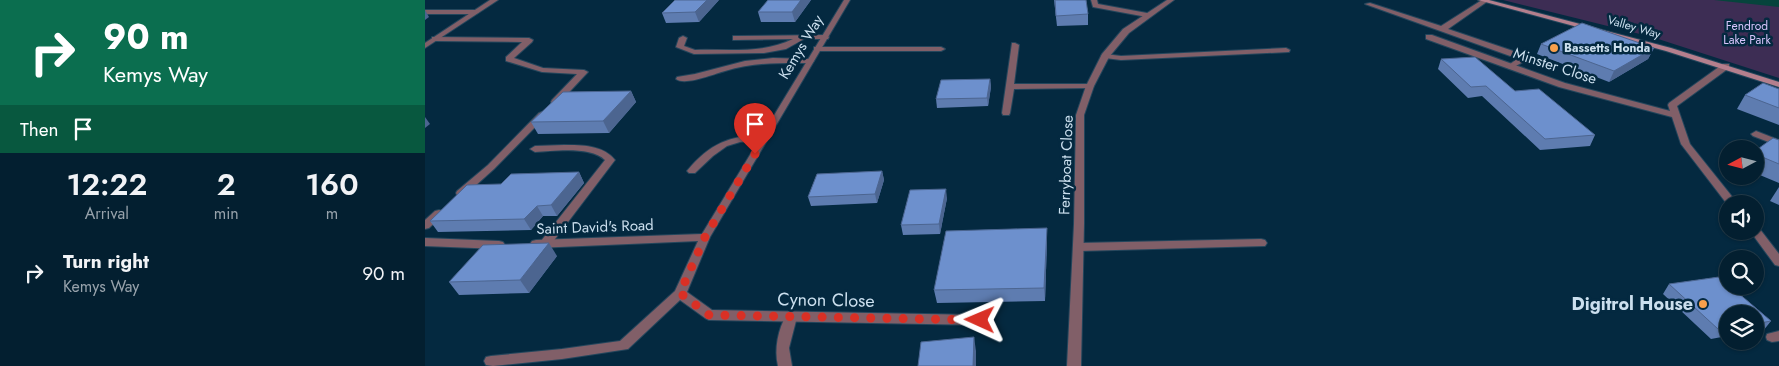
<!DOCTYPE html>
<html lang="en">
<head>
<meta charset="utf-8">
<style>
	body { margin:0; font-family:Jost,sans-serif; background:#0d2738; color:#f1f3f6; height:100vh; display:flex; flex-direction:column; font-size:19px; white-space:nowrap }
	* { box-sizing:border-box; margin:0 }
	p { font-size:16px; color:#97a2ab }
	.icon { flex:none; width:28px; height:28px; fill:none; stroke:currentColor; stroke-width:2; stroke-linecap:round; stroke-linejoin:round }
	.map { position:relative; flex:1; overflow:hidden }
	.sheet { display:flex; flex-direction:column; background:#031f30; width:425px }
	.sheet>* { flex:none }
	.top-card { background:#0b6e4f; color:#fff; overflow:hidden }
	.needle { width:32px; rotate:263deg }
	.controls { position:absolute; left:1294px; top:140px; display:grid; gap:10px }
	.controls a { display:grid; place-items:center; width:45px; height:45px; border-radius:50%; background:#031f30; box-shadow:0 1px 4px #0004,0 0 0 1px #243d4c; font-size:25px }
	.pin { position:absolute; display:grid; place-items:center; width:42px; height:42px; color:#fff; margin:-51px -21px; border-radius:50% 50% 50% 0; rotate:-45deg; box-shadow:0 0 5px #0007 }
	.pin .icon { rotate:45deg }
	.me { position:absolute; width:55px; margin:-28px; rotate:271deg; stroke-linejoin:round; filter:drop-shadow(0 0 4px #0008) }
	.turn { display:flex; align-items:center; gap:18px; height:105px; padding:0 20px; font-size:22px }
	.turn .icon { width:65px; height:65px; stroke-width:2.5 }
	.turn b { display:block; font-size:35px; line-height:42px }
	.then { display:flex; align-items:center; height:48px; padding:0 20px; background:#0003; gap:10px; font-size:19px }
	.eta { display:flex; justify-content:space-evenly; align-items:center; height:85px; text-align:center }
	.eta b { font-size:30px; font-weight:600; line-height:35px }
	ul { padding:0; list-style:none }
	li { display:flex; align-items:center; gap:15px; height:70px; padding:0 20px }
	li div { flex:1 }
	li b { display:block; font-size:19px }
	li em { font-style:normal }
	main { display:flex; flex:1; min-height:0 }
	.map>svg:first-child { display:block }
	.green { fill:#3d2d54 }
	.water { fill:#06443c }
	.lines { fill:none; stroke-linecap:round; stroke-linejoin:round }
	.lane-casing { stroke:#24465c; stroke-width:2 }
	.street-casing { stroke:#24465c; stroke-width:2 }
	.secondary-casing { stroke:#24465c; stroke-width:2 }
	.lane { fill:#815f68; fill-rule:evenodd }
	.street { fill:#815f68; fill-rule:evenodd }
	.secondary { fill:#b47f8d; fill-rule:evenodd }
	.wall { fill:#5e7cb0 }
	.shaded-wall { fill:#4c6590 }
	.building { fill:#6d90cd; stroke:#4c6590 }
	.route { stroke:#d93025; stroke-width:9; stroke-dasharray:0 16.2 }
	.poi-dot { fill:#f9a04c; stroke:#042940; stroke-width:2 }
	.labels { text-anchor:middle; stroke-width:5; stroke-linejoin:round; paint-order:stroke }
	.far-park-label { font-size:12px; fill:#d8c4fb; stroke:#042940 }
	.far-street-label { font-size:12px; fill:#cbdfee; stroke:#042940 }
	.far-poi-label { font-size:12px; font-weight:bold; fill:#cbdfee; stroke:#042940; text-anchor:start }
	.street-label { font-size:15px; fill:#cbdfee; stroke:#042940 }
	.near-street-label { font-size:18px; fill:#cbdfee; stroke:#042940 }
	.near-poi-label { font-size:18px; font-weight:bold; fill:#cbdfee; stroke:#042940; text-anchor:end }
</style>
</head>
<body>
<main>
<section class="sheet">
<div class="top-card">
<div class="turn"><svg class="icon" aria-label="right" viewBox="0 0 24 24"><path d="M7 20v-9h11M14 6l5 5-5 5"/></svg><div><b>90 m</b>Kemys Way</div></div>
<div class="then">Then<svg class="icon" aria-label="arrive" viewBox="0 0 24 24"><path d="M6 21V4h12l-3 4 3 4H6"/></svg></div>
</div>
<div class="eta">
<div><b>12:22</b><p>Arrival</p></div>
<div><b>2</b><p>min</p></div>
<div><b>160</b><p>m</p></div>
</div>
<ul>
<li><svg class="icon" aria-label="right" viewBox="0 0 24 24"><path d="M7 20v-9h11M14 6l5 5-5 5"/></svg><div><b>Turn right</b><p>Kemys Way</p></div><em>90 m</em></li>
</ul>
</section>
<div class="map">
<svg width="1354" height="366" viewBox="0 0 1354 366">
	<rect width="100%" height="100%" fill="#042940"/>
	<!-- green -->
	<path class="green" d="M1078,0H1354V78L1227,37Z"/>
	<!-- water -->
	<path class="water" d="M1289,0H1354V7Z"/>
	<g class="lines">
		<defs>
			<g id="lane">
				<path d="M666,0H672L673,4L722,13L725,15L722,17L668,7Z"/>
				<path d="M1057,0L1063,1L1023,29L1094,53L1100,57V61L1085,69L1081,67L1092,59L1088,57L940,4L945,3L1016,26Z"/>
				<path d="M0,10H51L54,12L51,14H0Z"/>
				<path d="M400,35L404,37L403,39H379L361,49L339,53L269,54L251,47L254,38L258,36L262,38L259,46L270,50C302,49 338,54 368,39L308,40V36H311Z"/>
				<path d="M7,37L104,38L108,40L107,42L89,58L118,68L159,70L163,72L133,104H127L126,102L127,100L152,74L117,72L81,61V57L97,42L10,41H7Z"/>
				<path d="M587,43H590L594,45L589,84H665L669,86L665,88L589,89L585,113L584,115H578L577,113Z"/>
				<path d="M389,47H516L520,49L516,51H389Z"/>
				<path d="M861,48L865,50L864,52L696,60L680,58L676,56L680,54L696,56Z"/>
				<path d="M348,58L385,59L389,61L385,63C356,63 328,62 300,71C289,74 260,86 251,79L252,77L270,74L320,61Z"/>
				<path d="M1331,131L1354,140V146L1328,136L1326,134Z"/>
				<path d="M340,134L345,137L343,139L315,142L302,146L288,156L270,173H264L262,171C285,143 305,136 340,134Z"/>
				<path d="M139,145C157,145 178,145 190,160L124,247H116L114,244L116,241L180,160C166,146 129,151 110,152L105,149L110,146Z"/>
				<path d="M836,239L840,240L842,243L840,246L654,251L650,250L648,247L650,244L654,243Z"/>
				<path d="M366,312L370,314L372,317L364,348L367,366H353C349,349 353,329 362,314Z"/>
				<path d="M1354,331V341L1347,342L1342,340L1341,337L1342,334Z"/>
			</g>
			<g id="street">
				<path d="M65,0H73L0,48V43Z"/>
				<path d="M419,0H425L285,237L262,292L287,310L555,315L559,317L561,320L559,323L555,325L284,320L280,318L255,300L203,349L137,359L68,366L61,365L59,361L61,357L66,356L137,349L195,341L250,291L273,241L111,248L107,247L105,244L107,241L111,240L277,234Z"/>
				<path d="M742,0H749L704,33L684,57L669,86L659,115V224L656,366H642L649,224L651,115L661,86L677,54L698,29Z"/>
				<path d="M1001,35H1007L1140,83L1245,111L1243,105L1244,103L1298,64H1304V68L1252,106L1265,144L1313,204H1302L1256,144L1247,117L1134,87L1001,39Z"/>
				<path d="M117,112L121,115L120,117L69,169L40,195H32L31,193L32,191L63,165L114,113Z"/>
				<path d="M14,210L18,211L19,213L18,215L4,228L0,229V220L10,211Z"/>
				<path d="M1330,227L1334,228L1354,254V266L1350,265L1325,231H1330Z"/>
				<path d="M0,238L74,241L78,242L80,245L78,248L74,249L0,246Z"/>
			</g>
			<path id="secondary" d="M1053,0H1064L1246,48L1354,82V87L1241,51Z"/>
		</defs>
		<!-- lane casing -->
		<use href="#lane" class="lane-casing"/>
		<!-- street casing -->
		<use href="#street" class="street-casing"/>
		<!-- secondary casing -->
		<use href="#secondary" class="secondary-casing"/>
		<!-- lane -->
		<use href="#lane" class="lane"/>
		<!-- street -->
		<use href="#street" class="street"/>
		<!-- secondary -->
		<use href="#secondary" class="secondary"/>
	</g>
	<!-- wall -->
	<g class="wall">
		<path d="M294,0L274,22L241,23L237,13Z"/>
		<path d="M386,0L370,22H336L333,12Z"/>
		<path d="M629,0H661L663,14V25L632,26Z"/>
		<path d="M1116,44L1229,48L1223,59L1184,82L1112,54Z"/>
		<path d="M1016,59L1090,91L1170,135L1165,146L1115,150L1057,96L1043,98L1013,69Z"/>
		<path d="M565,79L566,87L563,106L512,108L511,99Z"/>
		<path d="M1354,89V125L1312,109L1320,95Z"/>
		<path d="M206,91L211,102L184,133L113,134L106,122Z"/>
		<path d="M1354,140V183L1330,173V151Z"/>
		<path d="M457,171L459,180L452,203L386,206L383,197Z"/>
		<path d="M154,172L159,183L132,216H118L106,230L13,232L5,221L76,184Z"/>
		<path d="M1354,187V205L1345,201Z"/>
		<path d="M522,198L515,234L478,235L476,225Z"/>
		<path d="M622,241L620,301L512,303L509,290Z"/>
		<path d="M132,256L104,293L34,295L24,282Z"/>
		<path d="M1294,277L1302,284V286H1305L1346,321L1338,331L1330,332V314H1302V336L1286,339L1238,294L1244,284Z"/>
	</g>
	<!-- shaded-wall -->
	<g class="shaded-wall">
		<path d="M282,0H294L274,22L270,12Z"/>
		<path d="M376,0H386L370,22L367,12Z"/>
		<path d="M0,10L4,17L0,20Z"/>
		<path d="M1229,48L1223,59L1184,82L1189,71Z"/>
		<path d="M565,79L566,87L563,106L562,98Z"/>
		<path d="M206,91L211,102L184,133L178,121Z"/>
		<path d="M0,117L5,124L0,128Z"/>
		<path d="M457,171L459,180L452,203L450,194Z"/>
		<path d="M154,172L159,183L132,216L126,205Z"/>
		<path d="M521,189L522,198L515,234L514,224Z"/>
		<path d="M112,206L118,216L106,230L99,219Z"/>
		<path d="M622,228V241L620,301L619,288Z"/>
		<path d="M124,243L132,256L104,293L95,280Z"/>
		<path d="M549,337L551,351V366H548Z"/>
	</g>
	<!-- building -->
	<g class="building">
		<path d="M250,0H282L270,12L237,13Z"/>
		<path d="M343,0H376L367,12H333Z"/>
		<path d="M630,0H661L663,14L631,16Z"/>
		<path d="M1157,23L1229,48L1189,71L1116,44Z"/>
		<path d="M1050,57L1090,91L1114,89L1170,135L1120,139L1061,86L1046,87L1016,59Z"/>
		<path d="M565,79L562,98L511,99L516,80Z"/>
		<path d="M1338,83L1354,89V108L1320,95Z"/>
		<path d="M206,91L178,121L106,122L138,92Z"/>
		<path d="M1348,138L1354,140V164L1330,154V151Z"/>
		<path d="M457,171L450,194L383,197L392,174Z"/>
		<path d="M154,172L126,205L112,206L99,219L5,221L42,185L76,184L86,174Z"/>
		<path d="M521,189L514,224L476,225L485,190Z"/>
		<path d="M622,228L619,288L509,290L521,231Z"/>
		<path d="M124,243L95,280L24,282L58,245Z"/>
		<path d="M1294,277L1302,284V286H1305L1346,321L1330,324V314H1302V328L1293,329L1244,284Z"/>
		<path d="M549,337L548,366H493L496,342Z"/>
	</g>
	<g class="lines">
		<!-- route -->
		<path class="route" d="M330,154L280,237L255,293L284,315L555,320"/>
	</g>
	<!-- markers -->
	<g class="poi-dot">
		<circle cx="1129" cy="48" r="5"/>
		<circle cx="1278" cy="304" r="5"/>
	</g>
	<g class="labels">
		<!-- far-park labels -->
		<g class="far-park-label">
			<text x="1322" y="30">Fendrod<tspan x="1322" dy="14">Lake Park</tspan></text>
		</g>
		<!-- far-street labels -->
		<g class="far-street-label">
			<text transform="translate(1209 27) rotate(16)" y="4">Valley Way</text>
		</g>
		<!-- far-poi labels -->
		<g class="far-poi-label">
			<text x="1139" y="52">Bassetts Honda</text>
		</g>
		<!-- street labels -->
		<g class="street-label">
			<text transform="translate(376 47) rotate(-59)" y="5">Kemys Way</text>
			<text transform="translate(1130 66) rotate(18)" y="5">Minster Close</text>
			<text transform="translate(641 165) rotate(-88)" y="5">Ferryboat Close</text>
			<text transform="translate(170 227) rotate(-2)" y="5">Saint David's Road</text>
		</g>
		<!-- near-street labels -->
		<g class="near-street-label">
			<text transform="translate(401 300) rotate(1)" y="6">Cynon Close</text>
		</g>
		<!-- near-poi labels -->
		<g class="near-poi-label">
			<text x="1268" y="310">Digitrol House</text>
		</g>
	</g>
</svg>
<div class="controls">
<a><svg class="needle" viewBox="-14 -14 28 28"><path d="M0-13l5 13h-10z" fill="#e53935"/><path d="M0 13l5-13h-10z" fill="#97a2ab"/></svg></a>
<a><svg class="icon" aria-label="sound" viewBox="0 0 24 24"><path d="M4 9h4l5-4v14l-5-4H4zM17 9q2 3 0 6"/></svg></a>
<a><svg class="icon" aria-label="search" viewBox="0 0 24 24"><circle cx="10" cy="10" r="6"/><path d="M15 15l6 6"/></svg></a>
<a><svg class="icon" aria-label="layers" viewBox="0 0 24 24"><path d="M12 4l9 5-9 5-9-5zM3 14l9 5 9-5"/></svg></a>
</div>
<div class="pin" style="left:330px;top:154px;background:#d93025"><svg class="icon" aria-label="arrive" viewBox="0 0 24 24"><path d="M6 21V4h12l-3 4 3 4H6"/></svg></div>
<svg class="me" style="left:555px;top:320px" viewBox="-20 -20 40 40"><path d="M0-17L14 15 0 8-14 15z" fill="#d93025" stroke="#fff" stroke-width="4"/></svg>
</div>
</main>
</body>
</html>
